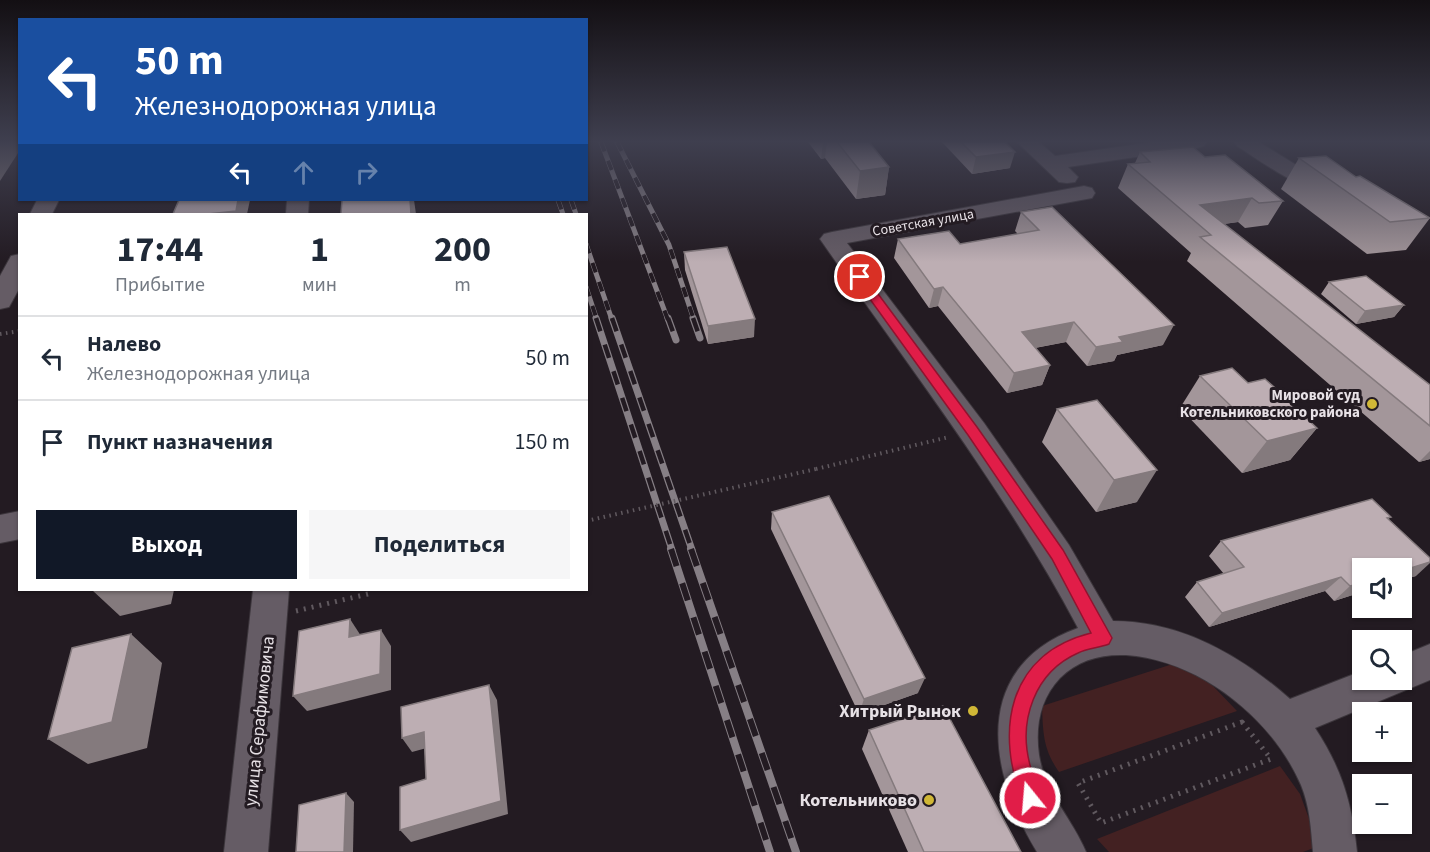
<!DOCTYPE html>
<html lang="ru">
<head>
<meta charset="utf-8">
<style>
	body { margin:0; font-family:"Source Sans 3",sans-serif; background:#f6f6f7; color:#1f2937; height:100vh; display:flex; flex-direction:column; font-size:22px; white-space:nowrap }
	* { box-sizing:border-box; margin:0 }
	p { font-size:20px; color:#747a83 }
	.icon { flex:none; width:33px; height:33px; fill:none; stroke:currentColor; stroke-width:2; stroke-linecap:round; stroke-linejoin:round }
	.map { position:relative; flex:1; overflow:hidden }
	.details { position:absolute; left:18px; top:213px; width:570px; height:378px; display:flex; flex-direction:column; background:#fff; border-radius:0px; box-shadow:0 2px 4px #0004 }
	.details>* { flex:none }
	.top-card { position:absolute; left:18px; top:18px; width:570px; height:183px; border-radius:0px; box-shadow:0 2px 4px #0004; background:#1a4fa0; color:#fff; overflow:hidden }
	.fabs { position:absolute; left:1352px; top:558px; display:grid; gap:12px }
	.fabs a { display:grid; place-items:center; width:60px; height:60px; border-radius:0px; background:#fff; box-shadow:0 2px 4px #0004; font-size:30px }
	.pin { position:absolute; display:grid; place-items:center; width:51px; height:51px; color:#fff; margin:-26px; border:3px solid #fff; border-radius:50%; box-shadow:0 2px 6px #0007 }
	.me { position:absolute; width:66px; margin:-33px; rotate:343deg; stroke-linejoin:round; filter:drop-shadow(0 0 4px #0008) }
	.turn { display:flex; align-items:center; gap:21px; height:126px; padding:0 18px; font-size:27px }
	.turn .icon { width:78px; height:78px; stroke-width:2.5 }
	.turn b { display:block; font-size:42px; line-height:51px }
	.lanes { display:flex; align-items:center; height:57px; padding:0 18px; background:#0003; justify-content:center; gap:30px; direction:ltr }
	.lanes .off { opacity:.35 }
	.eta { display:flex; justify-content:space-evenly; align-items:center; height:102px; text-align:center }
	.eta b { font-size:36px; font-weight:700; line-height:42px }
	.cta { display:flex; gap:12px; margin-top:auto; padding:12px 18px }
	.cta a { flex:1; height:69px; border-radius:0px; background:#111827; color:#fff; font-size:24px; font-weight:700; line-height:69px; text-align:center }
	.cta a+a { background:#f6f6f7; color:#1f2937 }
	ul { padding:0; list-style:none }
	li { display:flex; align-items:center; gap:18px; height:84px; padding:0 18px; border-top:2px solid #e0e1e3 }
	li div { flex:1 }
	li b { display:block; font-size:22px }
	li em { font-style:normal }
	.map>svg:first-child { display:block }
	.green { fill:#432122 }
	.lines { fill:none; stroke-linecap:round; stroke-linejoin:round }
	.minor-casing { stroke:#3c363c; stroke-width:2 }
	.path-far1 { stroke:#60595f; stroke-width:4; stroke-dasharray:1.5 4.5; stroke-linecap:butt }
	.path { stroke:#60595f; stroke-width:5; stroke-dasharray:2 6; stroke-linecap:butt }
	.minor { fill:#655c65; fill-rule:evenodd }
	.rail-far2-casing { stroke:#867f85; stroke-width:5 }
	.rail-far1-casing { stroke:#867f85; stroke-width:7 }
	.rail-casing { stroke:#867f85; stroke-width:8 }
	.rail-far2 { stroke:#231b22; stroke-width:4; stroke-dasharray:10; stroke-linecap:butt }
	.rail-far1 { stroke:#231b22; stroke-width:4.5; stroke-dasharray:14; stroke-linecap:butt }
	.rail { stroke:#231b22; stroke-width:6; stroke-dasharray:18; stroke-linecap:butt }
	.path-bridge { stroke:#60595f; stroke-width:4; stroke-dasharray:1.5 4.5; stroke-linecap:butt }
	.wall { fill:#a3969a }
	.shaded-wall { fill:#847a7d }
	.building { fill:#bdaeb3; stroke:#847a7d; stroke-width:1.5 }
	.route { fill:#e11d48; stroke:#92132f; stroke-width:1.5 }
	.poi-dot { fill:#d0b736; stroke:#231b22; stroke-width:2 }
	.labels { text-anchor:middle; stroke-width:6; stroke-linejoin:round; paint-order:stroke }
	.far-street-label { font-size:14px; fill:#e7e1e6; stroke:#231b22 }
	.poi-label { font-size:15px; font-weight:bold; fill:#e7e1e6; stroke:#231b22; text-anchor:end }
	.near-poi-label { font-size:18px; font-weight:bold; fill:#e7e1e6; stroke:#231b22; text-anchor:end }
	.near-street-label { font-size:18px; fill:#e7e1e6; stroke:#231b22 }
</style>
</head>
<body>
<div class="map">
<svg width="1430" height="852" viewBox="0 0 1430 852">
	<rect width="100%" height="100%" fill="#231b22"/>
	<!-- green -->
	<g class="green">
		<path d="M1179,662L1213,686L1237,711L1059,772C1043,749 1043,733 1042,706Z"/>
		<path d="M1280,766L1300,794L1319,846L1303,852H1109L1097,839Z"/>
	</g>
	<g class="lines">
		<defs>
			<g id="minor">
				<path d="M1017,142H1039L1055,156L1153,142H1207L1204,146L1197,148L1068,167L1078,177L1075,182L1067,183L1059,182Z"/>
				<path d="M1234,142H1259L1306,171L1336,182L1339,187L1336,192C1310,198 1259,160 1237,146Z"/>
				<path d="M1084,186L1092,188L1095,193L1092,198L847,243L984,423L1069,545L1113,621C1181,621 1240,655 1290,699L1362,671V680H1401V656L1430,644V680L1315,728C1342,769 1352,803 1357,852H1313C1311,829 1310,807 1301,785C1272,718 1199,660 1126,655C1100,654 1078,660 1060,678C1040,699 1035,727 1039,755C1045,793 1072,818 1086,852H1037C988,772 970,667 1078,628C1005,490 909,367 820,239L824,234L832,232Z"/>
				<path d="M37,200H59L52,214H30Z"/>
				<path d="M287,200H309L308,214H286Z"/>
				<path d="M20,254V287L9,307L0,309V276L11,256Z"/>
				<path d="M20,511V539L0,543V515Z"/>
				<path d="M253,590H289L268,852H224Z"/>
			</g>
		</defs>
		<!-- minor casing -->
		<use href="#minor" class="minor-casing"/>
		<!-- path-far1 -->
		<g class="path-far1">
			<path d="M0,334L20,331"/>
			<path d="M816,469L949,437"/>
		</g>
		<!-- path -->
		<g class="path">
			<path d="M296,611L372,593V590"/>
			<path d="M1242,722L1271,759L1101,823L1078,783Z"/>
		</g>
		<!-- minor -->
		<use href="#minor" class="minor"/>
		<defs>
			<g id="rail-far2">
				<path d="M601,142L668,320"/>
				<path d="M617,142L669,245L694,320"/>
				<path d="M558,200L563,214"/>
				<path d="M571,200L576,214"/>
				<path d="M586,244L612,320"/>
				<path d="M586,287L597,320"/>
			</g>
			<g id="rail-far1">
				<path d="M596,318L672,550"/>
				<path d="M612,318L692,550"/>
				<path d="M668,318L676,340"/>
				<path d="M693,318L700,338"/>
			</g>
			<g id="rail">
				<path d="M671,549L770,852"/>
				<path d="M691,549L796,852"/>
			</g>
		</defs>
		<!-- rail-far2 casing -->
		<use href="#rail-far2" class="rail-far2-casing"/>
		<!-- rail-far1 casing -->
		<use href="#rail-far1" class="rail-far1-casing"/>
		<!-- rail casing -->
		<use href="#rail" class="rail-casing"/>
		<!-- rail-far2 -->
		<use href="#rail-far2" class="rail-far2"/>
		<!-- rail-far1 -->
		<use href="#rail-far1" class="rail-far1"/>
		<!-- rail -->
		<use href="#rail" class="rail"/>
		<!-- path-bridge -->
		<path class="path-bridge" d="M586,521L816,469"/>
	</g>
	<!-- wall -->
	<g class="wall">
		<path d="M808,142H869L889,167L885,195L856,199L825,158L821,159Z"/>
		<path d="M942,142H1005L1010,168L972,174Z"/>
		<path d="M1140,152L1205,157L1283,201L1268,225L1245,228L1238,222L1224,224L1430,385V459L1419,462L1187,261L1191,253L1118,188L1128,164L1135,163Z"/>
		<path d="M1299,158L1356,177L1430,218L1406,250L1367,254L1281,189Z"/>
		<path d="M1021,212L1163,345L1117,355L1114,361L1087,366L1066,342L1035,348L1050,365L1042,385L1007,393L938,306L929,308L894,258L898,239L960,244L1018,234L1015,231Z"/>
		<path d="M684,252L754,337L708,344L685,270Z"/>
		<path d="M1329,282L1404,305L1394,317L1356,324L1321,294Z"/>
		<path d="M1200,376L1248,383L1281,395L1317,428L1290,460L1242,473L1180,408Z"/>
		<path d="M1057,409L1137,502L1096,512L1042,442Z"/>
		<path d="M772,512L918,693L859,714L771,529Z"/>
		<path d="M1391,517L1388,519L1416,576L1401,580V568H1362V592L1334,601L1325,591L1209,627L1185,597L1197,582L1224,574L1209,556L1221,541Z"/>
		<path d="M869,730L1021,852H908L862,749Z"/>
	</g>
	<!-- shaded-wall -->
	<g class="shaded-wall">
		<path d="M0,142H20V150L0,181Z"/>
		<path d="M823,142H827L825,158L821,159Z"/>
		<path d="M1015,152L1010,168L972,174L976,157Z"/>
		<path d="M889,167L885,195L856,199L860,171Z"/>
		<path d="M1252,198L1238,222L1202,227L1200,205Z"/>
		<path d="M238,200H250L247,214H208Z"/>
		<path d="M410,200H414L416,214H411Z"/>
		<path d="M943,287L938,306L929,308L934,289Z"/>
		<path d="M1404,305L1394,317L1356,324L1365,311Z"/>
		<path d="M755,319L754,337L708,344V326Z"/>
		<path d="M1074,322L1066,342L1014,352L1022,332Z"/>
		<path d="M1174,325L1163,345L1117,355L1114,361L1087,366L1096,347L1119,337Z"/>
		<path d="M1050,365L1042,385L1007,393L1014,373Z"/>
		<path d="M1317,428L1290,460L1242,473L1267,441Z"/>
		<path d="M1430,451V459L1419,462Z"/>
		<path d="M1157,470L1137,502L1096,512L1114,480Z"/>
		<path d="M1430,562V563L1416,576L1401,580V571Z"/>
		<path d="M1341,577L1325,591L1209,627L1222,613Z"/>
		<path d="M1362,583V592L1334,601L1350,586Z"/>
		<path d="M92,590H174L171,604L120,616Z"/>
		<path d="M350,619L361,636L349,637Z"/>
		<path d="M381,630L391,646V690L307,711L293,696Z"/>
		<path d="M131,634L162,663L147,748L88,764L48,739Z"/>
		<path d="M925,678L918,693L859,714L864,699Z"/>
		<path d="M489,685L497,700L508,814L411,842L400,830Z"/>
		<path d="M424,732L434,746L412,752L402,738Z"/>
		<path d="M346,793L354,802L353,852H344Z"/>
	</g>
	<!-- building -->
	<g class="building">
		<path d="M837,142H869L889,167L860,171Z"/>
		<path d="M961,142H1005L1015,152L976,157Z"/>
		<path d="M1193,147L1205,157L1225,155L1283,201L1259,203L1252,198L1200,205L1430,385V426L1200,237L1211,235L1128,164L1150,162L1140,152Z"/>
		<path d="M1326,156L1356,177L1360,176L1430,218L1390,222L1299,158Z"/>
		<path d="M179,200H238L236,211L208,214H173Z"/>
		<path d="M342,200H410L411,214H341Z"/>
		<path d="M1052,207L1174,325L1119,337L1123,342L1096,347L1074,322L1022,332L1050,365L1014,373L943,287L934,289L898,239L949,231L960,244L1039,230L1021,212Z"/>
		<path d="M727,247L755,319L708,326L684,252Z"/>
		<path d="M1366,276L1404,305L1365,311L1329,282Z"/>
		<path d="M1232,368L1248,383L1265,379L1282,394H1280L1317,428L1267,441L1200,376Z"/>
		<path d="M1097,400L1157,470L1114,480L1057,409Z"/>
		<path d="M829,496L925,678L864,699L772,512Z"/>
		<path d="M1372,499L1391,517L1387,518L1430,558V562L1401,571V568H1362V583L1350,586L1341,577L1222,613L1197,582L1244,567L1221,541Z"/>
		<path d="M350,619L349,637L381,630L380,674L293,696L299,631Z"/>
		<path d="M131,634L112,722L48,739L72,648Z"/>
		<path d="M489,685L501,801L400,830V787L426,779L424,732L402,738L401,707Z"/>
		<path d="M943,706L1021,852H924L869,730Z"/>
		<path d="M346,793L344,852H296L299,805Z"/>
	</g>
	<!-- sky -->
	<linearGradient id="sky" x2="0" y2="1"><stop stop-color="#130f13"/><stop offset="0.54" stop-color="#3f3f4f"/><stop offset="1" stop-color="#3f3f4f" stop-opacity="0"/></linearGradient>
	<rect width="1430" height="262" fill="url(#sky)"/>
	<!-- route -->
	<path class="route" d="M860,274L864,275L977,427L1063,550L1112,638L1109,644C1099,648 1088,648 1078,653C1035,672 1018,720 1030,765C1033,778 1043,792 1037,805L1030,807L1024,805C994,732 1007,654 1091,633L1052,559L968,435L854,277Z"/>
	<!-- markers -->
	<g class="poi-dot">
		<circle cx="1372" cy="404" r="6"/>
		<circle cx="973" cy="711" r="6"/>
		<circle cx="929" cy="800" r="6"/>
	</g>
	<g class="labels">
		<!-- far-street labels -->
		<g class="far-street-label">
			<text transform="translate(923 222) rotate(-10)" y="5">Советская улица</text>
		</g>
		<!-- poi labels -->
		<g class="poi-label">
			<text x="1360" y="400">Мировой суд<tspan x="1360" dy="17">Котельниковского района</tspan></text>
		</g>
		<!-- near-poi labels -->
		<g class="near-poi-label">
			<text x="961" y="717">Хитрый Рынок</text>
			<text x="917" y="806">Котельниково</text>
		</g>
		<!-- near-street labels -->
		<g class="near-street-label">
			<text transform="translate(259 721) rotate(-84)" y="6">улица Серафимовича</text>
		</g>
	</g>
</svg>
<div class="fabs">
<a><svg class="icon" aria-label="sound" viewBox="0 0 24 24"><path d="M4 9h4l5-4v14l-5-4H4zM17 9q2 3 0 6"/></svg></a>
<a><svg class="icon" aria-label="search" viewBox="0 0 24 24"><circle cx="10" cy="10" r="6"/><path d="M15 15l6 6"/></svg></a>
<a>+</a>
<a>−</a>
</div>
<div class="pin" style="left:860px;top:277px;background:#d93025"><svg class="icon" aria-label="arrive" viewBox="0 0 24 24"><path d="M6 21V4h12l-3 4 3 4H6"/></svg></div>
<svg class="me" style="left:1030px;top:798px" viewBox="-20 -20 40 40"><circle r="17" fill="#e11d48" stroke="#fff" stroke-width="3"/><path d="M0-11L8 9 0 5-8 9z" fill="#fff"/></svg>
<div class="top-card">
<div class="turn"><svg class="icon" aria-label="left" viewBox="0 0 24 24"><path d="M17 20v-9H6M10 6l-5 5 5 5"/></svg><div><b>50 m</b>Железнодорожная улица</div></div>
<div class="lanes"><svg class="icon" aria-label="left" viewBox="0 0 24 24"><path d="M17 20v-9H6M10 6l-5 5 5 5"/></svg><svg class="icon off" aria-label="ahead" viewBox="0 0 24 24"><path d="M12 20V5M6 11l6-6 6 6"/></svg><svg class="icon off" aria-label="right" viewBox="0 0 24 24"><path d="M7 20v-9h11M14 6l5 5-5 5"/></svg></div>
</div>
<section class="details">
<div class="eta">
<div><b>17:44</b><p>Прибытие</p></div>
<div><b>1</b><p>мин</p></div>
<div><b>200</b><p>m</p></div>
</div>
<ul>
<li><svg class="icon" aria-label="left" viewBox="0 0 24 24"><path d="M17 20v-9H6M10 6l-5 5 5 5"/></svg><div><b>Налево</b><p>Железнодорожная улица</p></div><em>50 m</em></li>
<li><svg class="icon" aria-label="arrive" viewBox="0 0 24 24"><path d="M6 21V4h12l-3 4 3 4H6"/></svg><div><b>Пункт назначения</b></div><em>150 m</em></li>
</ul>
<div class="cta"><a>Выход</a><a>Поделиться</a></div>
</section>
</div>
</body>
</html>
